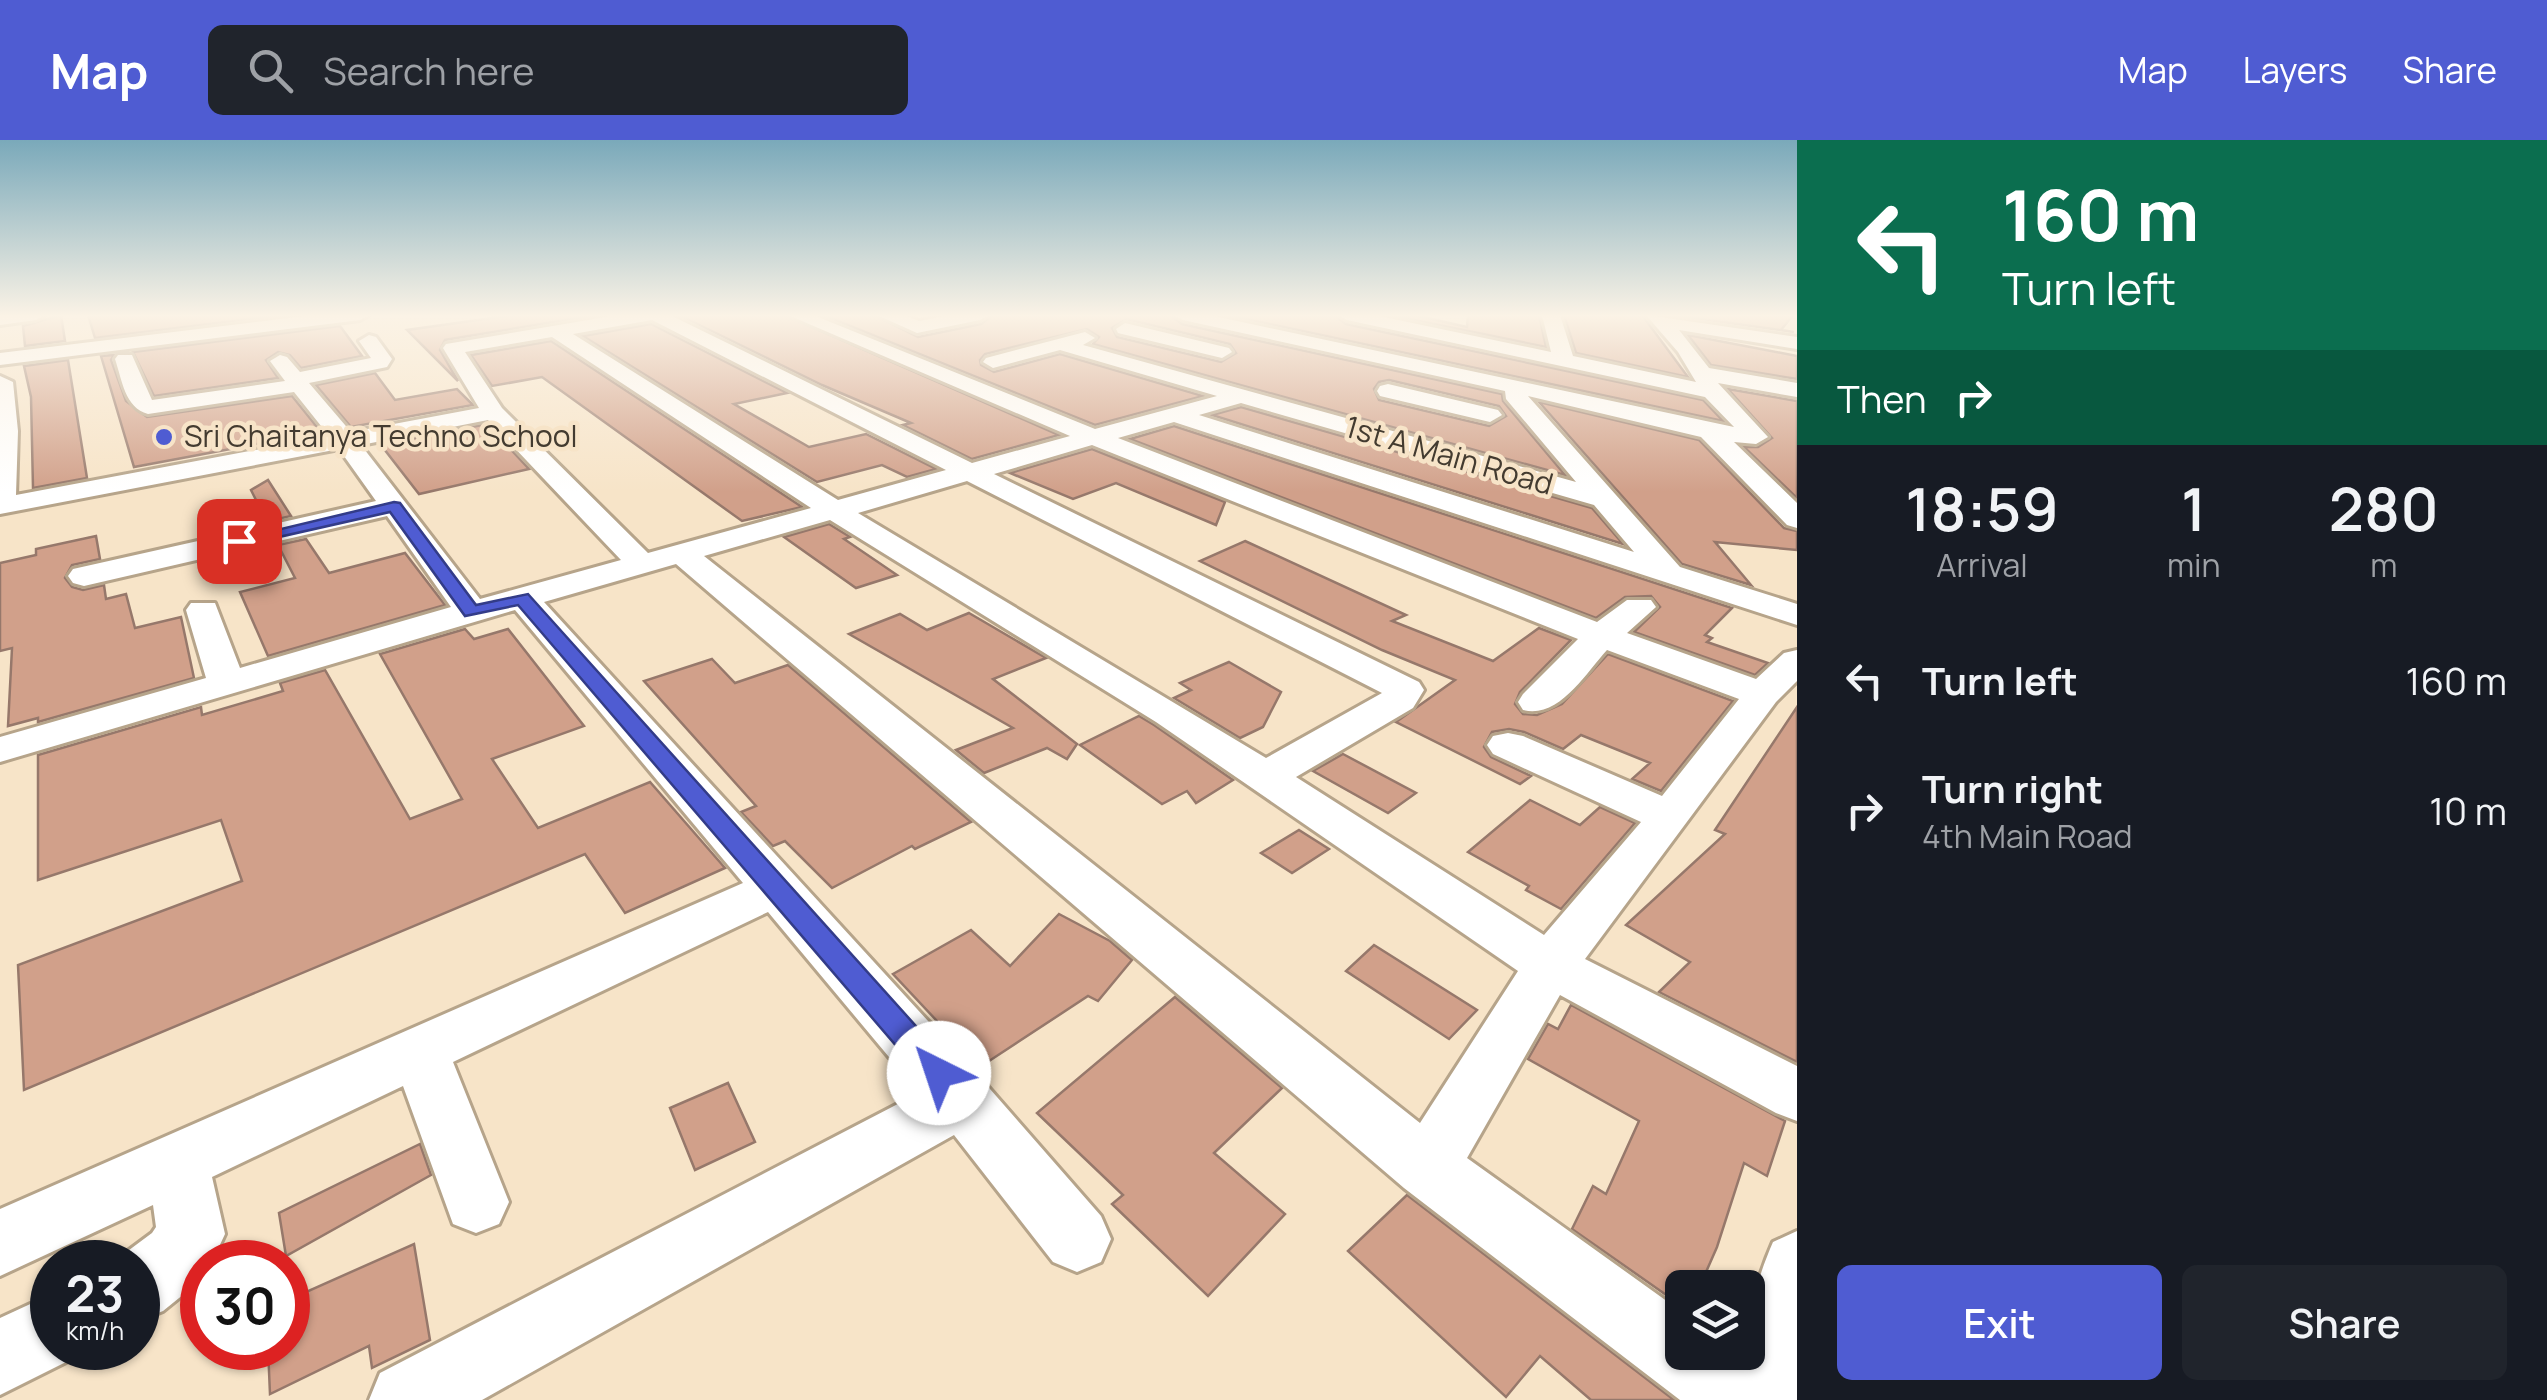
<!DOCTYPE html>
<html lang="en">
<head>
<meta charset="utf-8">
<style>
	body { margin:0; font-family:Manrope,sans-serif; background:#20242c; color:#f1f3f6; height:100vh; display:flex; flex-direction:column; font-size:38px; white-space:nowrap }
	* { box-sizing:border-box; margin:0 }
	p { font-size:32px; color:#9ea1a6 }
	.icon { flex:none; width:55px; height:55px; fill:none; stroke:currentColor; stroke-width:2; stroke-linecap:round; stroke-linejoin:round }
	.map { position:relative; flex:1; overflow:hidden }
	.panel { display:flex; flex-direction:column; background:#171b24; width:750px }
	.panel>* { flex:none }
	.guide { background:#0b6e4f; color:#fff; overflow:hidden }
	.tools { position:absolute; left:1665px; top:1130px; display:grid; gap:20px }
	.tools a { display:grid; place-items:center; width:100px; height:100px; border-radius:15px; background:#171b24; box-shadow:0 2px 8px #0004; font-size:50px }
	.speed { position:absolute; left:30px; top:1100px; display:flex; gap:20px; font-size:50px; font-weight:700; text-align:center }
	.speed>* { display:grid; place-content:center; width:130px; height:130px; border-radius:50%; background:#171b24; box-shadow:0 2px 8px #0004; line-height:1 }
	.speed small { font-size:25px; font-weight:400 }
	.speed .limit { border:15px solid #d22; background:#fff; color:#111 }
	.pin { position:absolute; display:grid; place-items:center; width:85px; height:85px; color:#fff; margin:-42px; border-radius:20px; box-shadow:0 5px 15px #0006 }
	.me { position:absolute; width:110px; margin:-55px; rotate:319deg; stroke-linejoin:round; filter:drop-shadow(0 0 8px #0008) }
	.turn { display:flex; align-items:center; gap:35px; height:210px; padding:0 40px; font-size:45px }
	.turn .icon { width:130px; height:130px; stroke-width:2.5 }
	.turn b { display:block; font-size:70px; line-height:85px }
	.then { display:flex; align-items:center; height:95px; padding:0 40px; background:#0003; gap:20px; font-size:38px }
	.eta { display:flex; justify-content:space-evenly; align-items:center; height:170px; text-align:center }
	.eta b { font-size:60px; font-weight:600; line-height:70px }
	.primary-button { display:flex; gap:20px; margin-top:auto; padding:20px 40px }
	.primary-button a { flex:1; height:115px; border-radius:15px; background:#4f5cd2; color:#fff; font-size:40px; font-weight:600; line-height:115px; text-align:center }
	.primary-button a+a { background:#20242c; color:#f1f3f6 }
	ul { padding:0; list-style:none }
	li { display:flex; align-items:center; gap:30px; height:130px; padding:0 40px }
	li div { flex:1 }
	li b { display:block; font-size:38px }
	li em { font-style:normal }
	header { display:flex; align-items:center; gap:60px; box-sizing:border-box; height:140px; padding:0 50px; background:#4f5cd2; color:#fff }
	header strong { font-size:48px }
	nav { display:flex; gap:55px; margin-inline-start:auto; font-size:35px }
	.search { width:700px; height:90px; background:#20242c; display:flex; align-items:center; gap:25px; box-sizing:border-box; padding:0 35px; border-radius:15px; color:#9ea1a6; font-size:38px }
	main { display:flex; flex:1; min-height:0 }
	.map>svg:first-child { display:block }
	.building { fill:#d1a08a; stroke:#96786b; stroke-width:2.5; fill-rule:evenodd }
	.lines { fill:none; stroke-linecap:round; stroke-linejoin:round }
	.minor-casing { stroke:#b6a48a; stroke-width:6 }
	.minor { fill:#fff; fill-rule:evenodd }
	.route { fill:#4f5cd2; stroke:#333c88; stroke-width:2.5 }
	.poi-dot { fill:#4f5cd2; stroke:#f7e4c8; stroke-width:4 }
	.labels { text-anchor:middle; stroke-width:9; stroke-linejoin:round; paint-order:stroke }
	.far-poi-label { font-size:30px; fill:#433b30; stroke:#f7e4c8; text-anchor:start }
	.far-street-label { font-size:30px; fill:#433b30; stroke:#f7e4c8 }
</style>
</head>
<body>
<header>
<strong>Map</strong>
<div class="search"><svg class="icon" aria-label="search" viewBox="0 0 24 24"><circle cx="10" cy="10" r="6"/><path d="M15 15l6 6"/></svg>Search here</div>
<nav><a>Map</a><a>Layers</a><a>Share</a></nav>
</header>
<main>
<div class="map">
<svg width="1797" height="1260" viewBox="0 0 1797 1260">
	<rect width="100%" height="100%" fill="#f7e4c8"/>
	<!-- building -->
	<g class="building">
		<path d="M61,175L65,201L25,206L23,186Z"/>
		<path d="M88,175H282L95,198Z"/>
		<path d="M513,175H595L445,200L440,210L458,241L407,190Z"/>
		<path d="M679,175H785L1059,295L972,319L903,285L911,283L822,245Z"/>
		<path d="M823,175H874L918,197L981,184L993,175H1170L1182,184L1502,254L1503,261L1565,335L1093,204L1099,197L1087,189L985,214L980,220L981,225L994,232L1060,214L1203,256L1095,285ZM1126,179L1230,204L1236,213L1221,222L1117,197L1112,188ZM1389,240L1499,266L1506,276L1489,286L1379,260L1374,249L1379,242Z"/>
		<path d="M1228,175L1335,176L1346,184L1703,260L1723,281Z"/>
		<path d="M1414,175L1467,187L1468,175H1539L1546,207L1395,176Z"/>
		<path d="M1564,175H1642L1688,237L1576,213Z"/>
		<path d="M1673,175H1793L1781,190L1794,192Z"/>
		<path d="M651,184L787,253L734,264L809,307L866,294L936,329L907,337L882,325L817,342L583,196Z"/>
		<path d="M340,186L362,216L301,228L290,215L278,212L266,220L278,238L154,256L133,212Z"/>
		<path d="M1688,195L1797,216V239L1711,225Z"/>
		<path d="M551,201L802,367L742,381L542,237L492,246L471,215Z"/>
		<path d="M114,215L111,220L126,261L147,277L292,256L321,292L134,327L101,216Z"/>
		<path d="M68,220L87,338L33,348L31,257L24,226Z"/>
		<path d="M375,233L395,260L457,249L473,265L351,287L316,245Z"/>
		<path d="M1728,249L1797,261V358L1744,307H1758L1772,298Z"/>
		<path d="M1539,262L1699,300L1784,388L1797,391V410L1715,402L1751,445L1682,424Z"/>
		<path d="M1241,267L1592,368L1623,404L1212,275Z"/>
		<path d="M487,284L529,329L419,354L381,305Z"/>
		<path d="M1174,286L1732,468L1705,495L1712,498L1707,502L1768,523L1755,535L1634,492L1660,467L1651,456L1625,457L1596,478L1130,299Z"/>
		<path d="M1092,309L1225,362L1216,385L1116,343L1073,359L1010,333Z"/>
		<path d="M268,340L291,376L256,384L249,363L257,362L251,350Z"/>
		<path d="M829,384L850,397L844,399L897,435L856,448L784,397Z"/>
		<path d="M96,396L100,419L72,425L65,438L72,447L83,450L104,445L106,459L126,454L135,488L181,477L194,538L38,582V578L8,586L12,508L0,511V423L36,415V409Z"/>
		<path d="M306,399L329,433L405,413L445,465L268,516L240,452L295,438L278,405Z"/>
		<path d="M1245,401L1406,475L1392,481L1493,521L1539,488L1571,500L1520,552L1515,564L1523,574L1537,575L1562,564L1608,514L1733,561L1661,651L1632,639L1650,623L1581,595L1563,609L1524,592L1509,589L1492,592L1484,607L1491,617L1531,636L1520,644L1396,582L1455,540L1382,510L1200,421Z"/>
		<path d="M969,473L1046,518L993,539L1077,604L1067,619L1047,608L984,633L956,610L1013,588L849,494L900,474L927,490Z"/>
		<path d="M465,489L474,499L508,489L584,586L492,619L538,688L650,642L725,728L625,773L585,714L24,950L18,825L242,741L221,680L38,740V615L201,567L202,575L283,551L280,543L325,530L410,679L462,659L380,514Z"/>
		<path d="M712,519L735,543L788,525L971,682L915,709L912,706L832,748L785,701L773,706L741,672L756,666L644,541Z"/>
		<path d="M1229,522L1281,552L1263,587L1240,598L1174,558L1191,550L1180,543Z"/>
		<path d="M1797,567V922L1659,852L1690,822L1626,785L1725,694L1715,690Z"/>
		<path d="M1139,576L1154,585L1233,640L1196,663L1187,651L1162,664L1080,605Z"/>
		<path d="M1343,614L1416,653L1388,673L1313,631Z"/>
		<path d="M1530,660L1580,685L1600,667L1635,683L1561,769L1526,750L1529,746L1468,712Z"/>
		<path d="M1299,690L1329,709L1292,733L1261,713Z"/>
		<path d="M1059,774L1110,801L1132,820L1098,861L1088,856L980,927L893,834L971,790L1010,826Z"/>
		<path d="M1374,805L1477,870L1449,899L1346,831Z"/>
		<path d="M1175,857L1282,948L1214,1013L1285,1074L1208,1156L1112,1064L1123,1055L1037,973Z"/>
		<path d="M1571,865L1785,981L1767,1036L1744,1023L1717,1107L1699,1148H1682V1166L1572,1089L1593,1046L1606,1054L1639,981L1528,919L1548,884L1558,889Z"/>
		<path d="M728,943L755,1002L695,1030L670,968Z"/>
		<path d="M420,1004L431,1035L286,1116L279,1073Z"/>
		<path d="M1407,1055L1674,1260H1591L1540,1216L1506,1257L1348,1111Z"/>
		<path d="M414,1104L430,1200L372,1228L369,1206L270,1254L268,1208H288V1160Z"/>
	</g>
	<g class="lines">
		<defs>
			<g id="minor">
				<path d="M0,175H45L36,180L0,185Z"/>
				<path d="M314,175H369L360,180L0,225V213Z"/>
				<path d="M618,175H670L972,323L1070,296L788,175H813L1095,289L1217,256L1060,210L993,228L983,222L986,218L1085,192L1095,198L1083,205L1576,342L1506,259L1505,251L1183,180L1174,175H1209L1734,287L1705,257L1347,180L1338,175H1374L1551,212L1542,175H1560L1573,216L1696,242L1678,212L1646,175L1797,197V209L1679,190L1709,228L1797,243V257L1718,243L1768,297L1756,304L1734,302L1797,363V388L1787,385L1701,297L1528,256L1680,427L1797,464V485L1174,282L1118,298L1597,482L1627,460H1651L1656,467L1627,493L1756,539L1784,513L1797,510V541L1776,562L1585,819L1797,926V981L1776,973L1560,855L1467,1018L1682,1172V1212H1748C1748,1172 1757,1139 1773,1102L1797,1091V1260H1680L1404,1048L676,424L544,462L983,941L1101,1076L1111,1099L1101,1122L1077,1132L1053,1122L954,995L482,1260H369L380,1233L919,953L768,772L453,922L509,1062L499,1084L476,1093L453,1084L403,946L212,1037L225,1094L212,1122H202L200,1141L163,1171L138,1181V1122H113L152,1093L156,1087L153,1065L0,1136V1069L743,743L515,470L0,622V597L206,538L186,470L191,463H215L240,528L451,467L387,376L84,446L73,443L68,436L73,429L376,361L339,309L0,374V236L13,242L18,291L16,355L329,296L294,252L148,274C125,268 122,240 115,219L118,215H132L152,260L285,241L270,221L280,215L287,217L300,232L371,218L359,201L369,195L376,197L392,219L387,227L309,243L351,292L479,268L443,208L446,204ZM652,180L946,330L838,360L573,194ZM552,197L811,368L648,413L502,268L465,212ZM1241,263L1594,365L1634,412L1199,275ZM488,280L621,420L480,459L361,305ZM1092,305L1578,499L1523,554L1518,562L1523,570C1559,579 1585,534 1607,510L1739,559L1662,656L1523,596L1508,593L1493,596L1487,605L1493,614L1641,682L1544,795L1296,637L1413,568L1424,550L1419,542L994,334ZM967,341L1382,553L1266,618L858,373ZM830,380L1156,582L1518,831L1420,983L704,416Z"/>
				<path d="M877,175H903L919,181L950,175H989L980,180L917,193Z"/>
				<path d="M1125,183L1229,208L1232,212L1222,218L1118,193L1116,189Z"/>
				<path d="M1388,244L1498,270L1502,275L1490,282L1380,256L1377,251L1380,246Z"/>
				<path d="M52,1154V1208H81L78,1216L0,1255V1178Z"/>
			</g>
		</defs>
		<!-- minor casing -->
		<use href="#minor" class="minor-casing"/>
		<!-- minor -->
		<use href="#minor" class="minor"/>
	</g>
	<!-- sky -->
	<linearGradient id="sky" x2="0" y2="1"><stop stop-color="#7aa9ba"/><stop offset="0.5" stop-color="#fbf3e6"/><stop offset="1" stop-color="#fbf3e6" stop-opacity="0"/></linearGradient>
	<rect width="1797" height="352" fill="url(#sky)"/>
	<!-- route -->
	<path class="route" d="M394,362L400,363L476,465L528,454L950,924L954,933L950,943L939,947L928,943L518,465L465,476L390,372L239,406L231,401Z"/>
	<!-- markers -->
	<circle class="poi-dot" cx="164" cy="297" r="10"/>
	<g class="labels">
		<!-- far-poi labels -->
		<g class="far-poi-label">
			<text x="184" y="307">Sri Chaitanya Techno School</text>
		</g>
		<!-- far-street labels -->
		<g class="far-street-label">
			<text transform="translate(1449 316) rotate(16)" y="10">1st A Main Road</text>
		</g>
	</g>
</svg>
<div class="tools">
<a><svg class="icon" aria-label="layers" viewBox="0 0 24 24"><path d="M12 4l9 5-9 5-9-5zM3 14l9 5 9-5"/></svg></a>
</div>
<div class="speed"><div>23<small>km/h</small></div><div class="limit">30</div></div>
<div class="pin" style="left:239px;top:401px;background:#d93025"><svg class="icon" aria-label="arrive" viewBox="0 0 24 24"><path d="M6 21V4h12l-3 4 3 4H6"/></svg></div>
<svg class="me" style="left:939px;top:933px" viewBox="-20 -20 40 40"><circle r="19" fill="#fff"/><path d="M0-13L10 11 0 6-10 11z" fill="#4f5cd2"/></svg>
</div>
<section class="panel">
<div class="guide">
<div class="turn"><svg class="icon" aria-label="left" viewBox="0 0 24 24"><path d="M17 20v-9H6M10 6l-5 5 5 5"/></svg><div><b>160 m</b>Turn left</div></div>
<div class="then">Then<svg class="icon" aria-label="right" viewBox="0 0 24 24"><path d="M7 20v-9h11M14 6l5 5-5 5"/></svg></div>
</div>
<div class="eta">
<div><b>18:59</b><p>Arrival</p></div>
<div><b>1</b><p>min</p></div>
<div><b>280</b><p>m</p></div>
</div>
<ul>
<li><svg class="icon" aria-label="left" viewBox="0 0 24 24"><path d="M17 20v-9H6M10 6l-5 5 5 5"/></svg><div><b>Turn left</b></div><em>160 m</em></li>
<li><svg class="icon" aria-label="right" viewBox="0 0 24 24"><path d="M7 20v-9h11M14 6l5 5-5 5"/></svg><div><b>Turn right</b><p>4th Main Road</p></div><em>10 m</em></li>
</ul>
<div class="primary-button"><a>Exit</a><a>Share</a></div>
</section>
</main>
</body>
</html>
